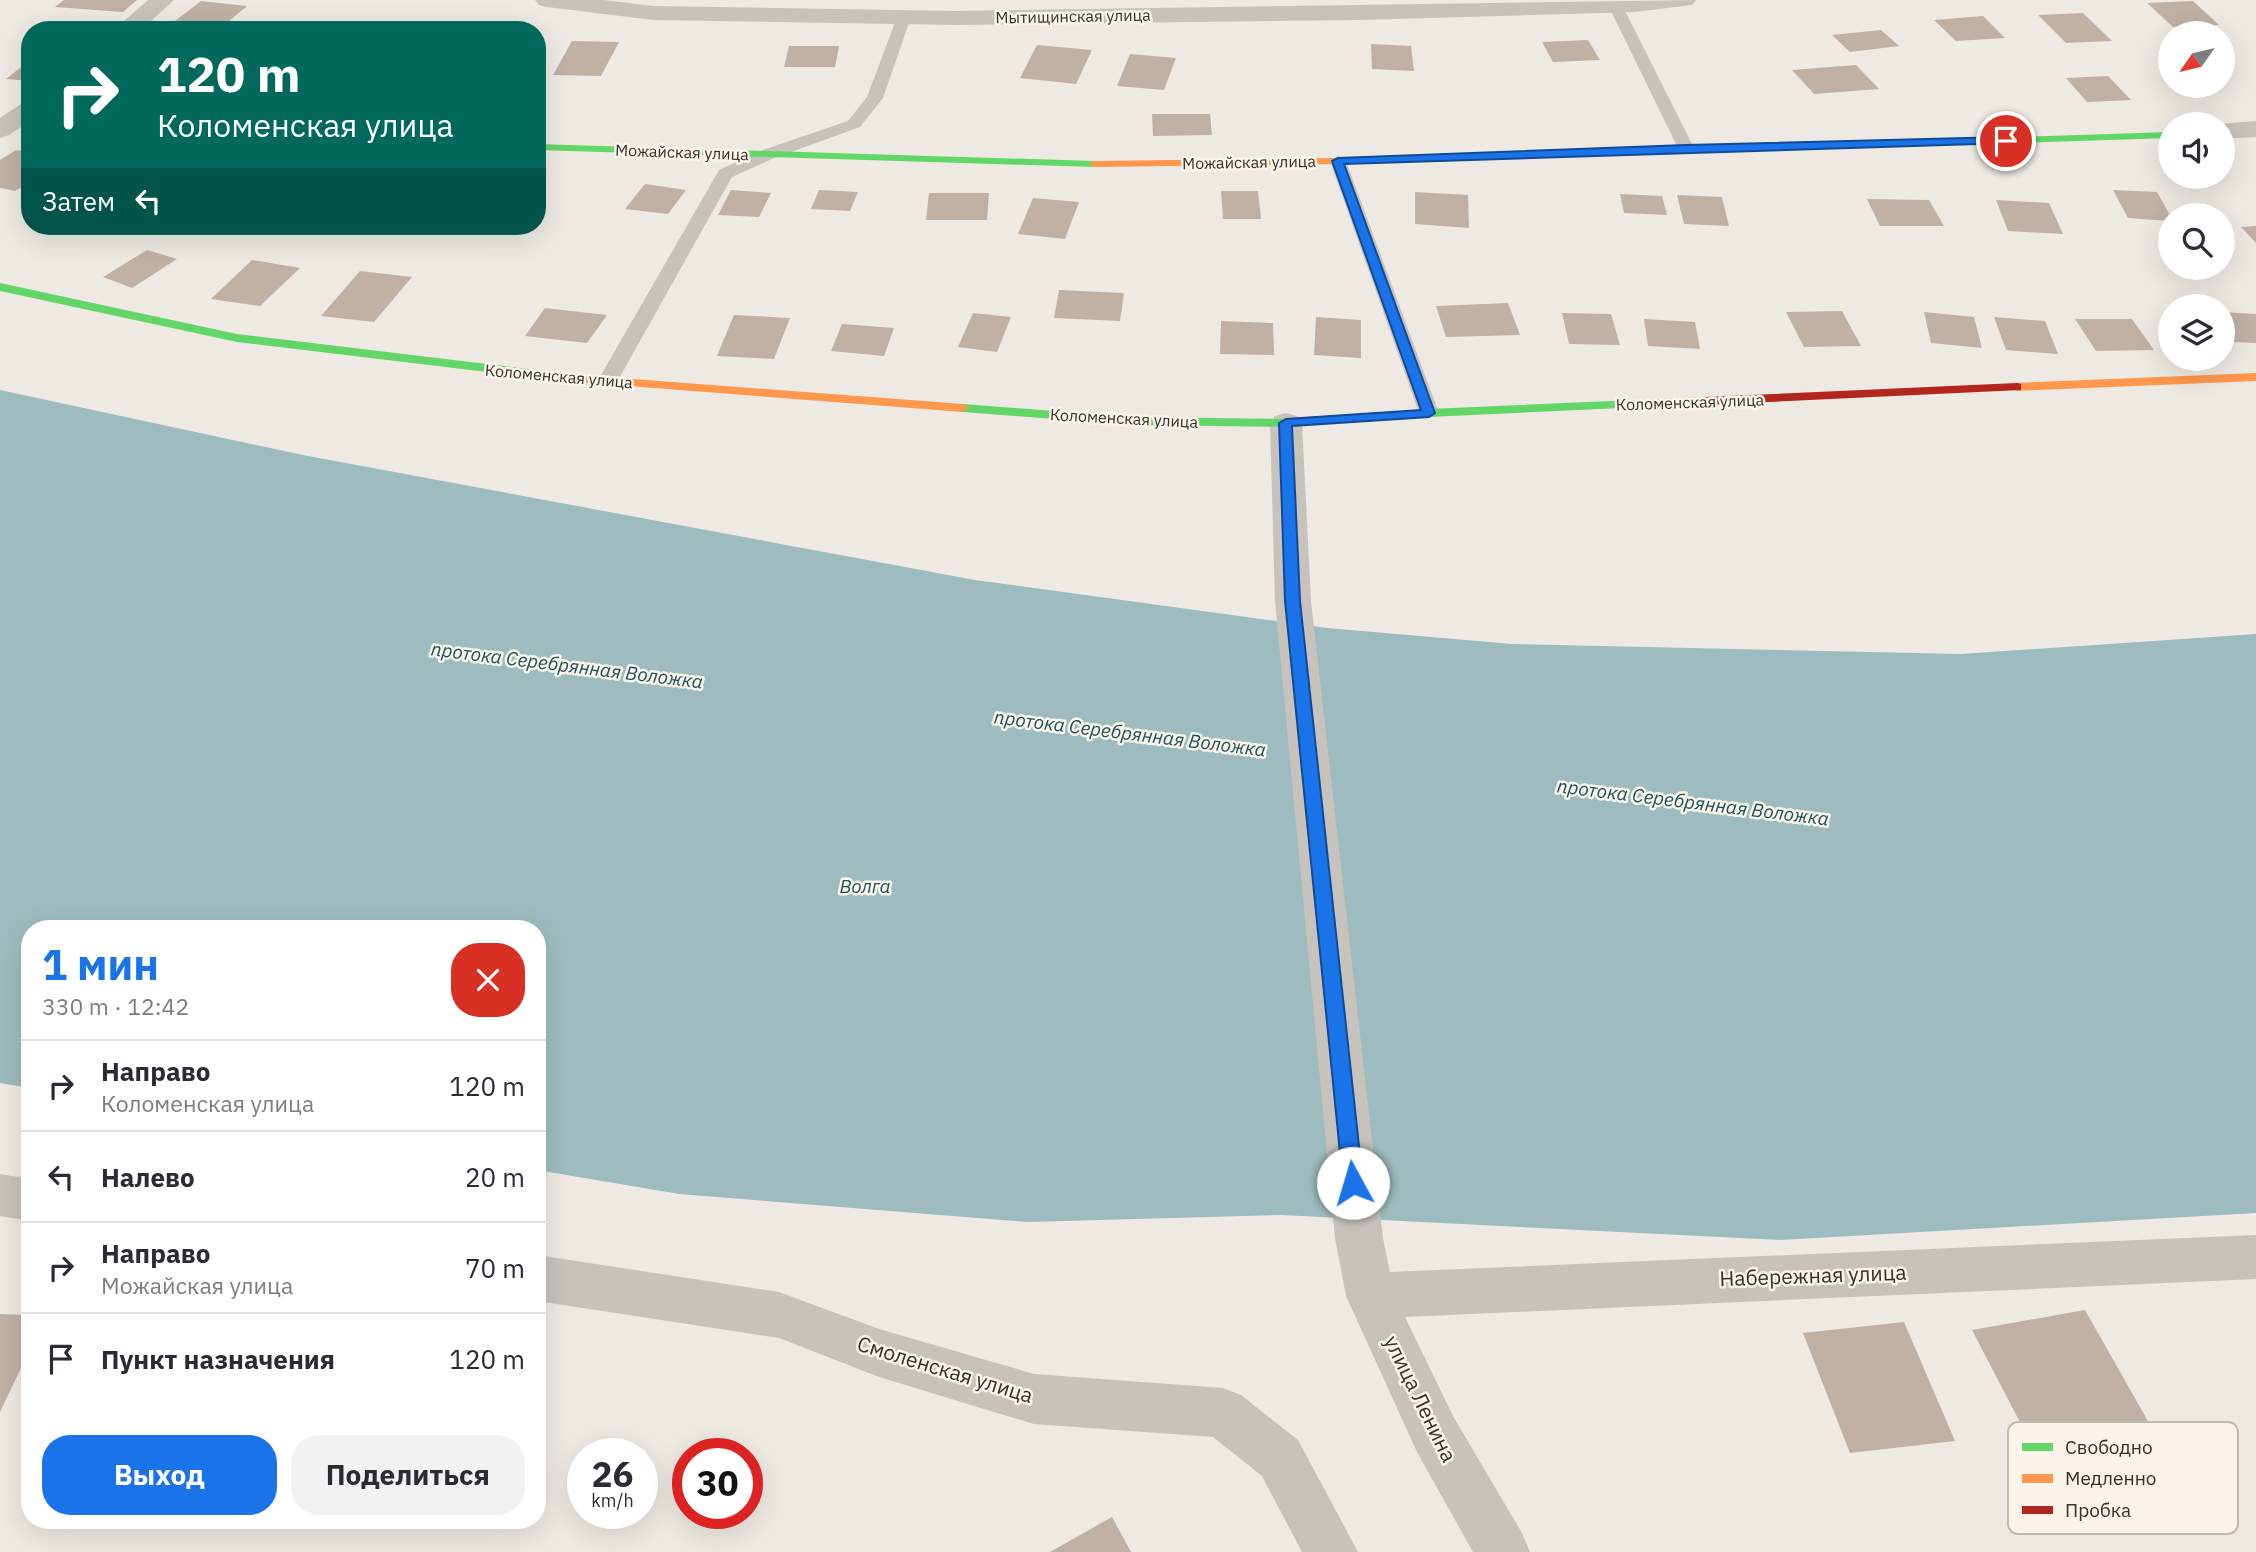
<!DOCTYPE html>
<html lang="ru">
<head>
<meta charset="utf-8">
<style>
	body { margin:0; font-family:"IBM Plex Sans",sans-serif; background:#f2f2f3; color:#2b2b33; height:100vh; display:flex; flex-direction:column; font-size:26px; white-space:nowrap }
	* { box-sizing:border-box; margin:0 }
	p { font-size:23px; color:#7c7c81 }
	.icon { flex:none; width:38px; height:38px; fill:none; stroke:currentColor; stroke-width:2; stroke-linecap:round; stroke-linejoin:round }
	.map { position:relative; flex:1; overflow:hidden }
	.sheet { position:absolute; left:21px; top:920px; width:525px; height:609px; display:flex; flex-direction:column; background:#fff; border-radius:28px; box-shadow:0 7px 28px #0002 }
	.sheet>* { flex:none }
	.guide { position:absolute; left:21px; top:21px; width:525px; height:214px; border-radius:28px; box-shadow:0 7px 28px #0002; background:#00695c; color:#fff; overflow:hidden }
	.needle { width:46px; rotate:236deg }
	.tools { position:absolute; left:2158px; top:21px; display:grid; gap:14px }
	.tools a { display:grid; place-items:center; width:77px; height:77px; border-radius:50%; background:#fff; box-shadow:0 7px 28px #0002; font-size:35px }
	.speed { position:absolute; left:567px; top:1438px; display:flex; gap:14px; font-size:35px; font-weight:700; text-align:center }
	.speed>* { display:grid; place-content:center; width:91px; height:91px; border-radius:50%; background:#fff; box-shadow:0 7px 28px #0002; line-height:1 }
	.speed small { font-size:18px; font-weight:400 }
	.speed .limit { border:10px solid #d22; background:#fff; color:#111 }
	.pin { position:absolute; display:grid; place-items:center; width:60px; height:60px; color:#fff; margin:-30px; border:4px solid #fff; border-radius:50%; box-shadow:0 2px 7px #0007 }
	.me { position:absolute; width:77px; margin:-38px; rotate:354deg; stroke-linejoin:round; filter:drop-shadow(0 0 5px #0008) }
	.turn { display:flex; align-items:center; gap:24px; height:147px; padding:0 21px; font-size:32px }
	.turn .icon { width:91px; height:91px; stroke-width:2.5 }
	.turn b { display:block; font-size:49px; line-height:60px }
	.then { display:flex; align-items:center; height:66px; padding:0 21px; background:#0003; gap:14px; font-size:26px }
	.round { display:grid; place-items:center; flex:none; width:74px; height:74px; border-radius:28px; background:#f2f2f3 }
	.overview { display:flex; align-items:center; justify-content:space-between; height:119px; padding:0 21px }
	h1 { font-size:42px; font-weight:700; line-height:52px; color:#1a73e8 }
	.action { display:flex; gap:14px; margin-top:auto; padding:14px 21px }
	.action a { flex:1; height:80px; border-radius:28px; background:#1a73e8; color:#fff; font-size:28px; font-weight:700; line-height:80px; text-align:center }
	.action a+a { background:#f2f2f3; color:#2b2b33 }
	ul { padding:0; list-style:none }
	li { display:flex; align-items:center; gap:21px; height:91px; padding:0 21px; border-top:2px solid #e1e1e2 }
	li div { flex:1 }
	li b { display:block; font-size:26px }
	li em { font-style:normal }
	.map>svg:first-child { display:block }
	.water { fill:#9ebcbf }
	.building { fill:#c1b0a4 }
	.lines { fill:none; stroke-linecap:round; stroke-linejoin:round }
	.lane { fill:#c7c2bb; fill-rule:evenodd }
	.street { fill:#c7c2bb; fill-rule:evenodd }
	.fast { fill:#63d668; fill-rule:evenodd }
	.slow { fill:#ff974d; fill-rule:evenodd }
	.jam { fill:#b3261e; fill-rule:evenodd }
	.route { fill:#1a73e8; stroke:#114b97; stroke-width:2 }
	.labels { text-anchor:middle; stroke-width:5; stroke-linejoin:round; paint-order:stroke }
	.far-street-label { font-size:16px; fill:#382f29; stroke:#faf4ea }
	.water-label { font-size:19px; font-style:italic; fill:#1e4f5a; stroke:#faf4ea }
	.near-street-label { font-size:21px; fill:#382f29; stroke:#faf4ea }
	.key { fill:#faf4ea; stroke:#c0b9b0; stroke-width:2 }
	.key-label { font-size:19px; fill:#382f29 }
</style>
</head>
<body>
<div class="map">
<svg width="2256" height="1552" viewBox="0 0 2256 1552">
	<rect width="100%" height="100%" fill="#eeeae3"/>
	<!-- water -->
	<path class="water" d="M0,390L303,455L975,580L1327,628L1512,644L1961,654L2256,634V1213L1781,1240L1281,1215L1028,1222L679,1194L537,1170V929H30V1088L0,1083Z"/>
	<!-- building -->
	<g class="building">
		<path d="M64,0H137L123,12L55,7Z"/>
		<path d="M201,1L247,6L223,26L175,21Z"/>
		<path d="M2193,1L2219,25L2173,27L2147,3Z"/>
		<path d="M2083,13L2112,41L2066,43L2038,15Z"/>
		<path d="M1983,16L2005,38L1956,41L1934,20Z"/>
		<path d="M1881,30L1899,46L1850,52L1832,35Z"/>
		<path d="M1588,40L1600,60L1553,62L1542,42Z"/>
		<path d="M572,41L619,42L601,76L553,75Z"/>
		<path d="M1371,44L1411,46L1414,71L1372,69Z"/>
		<path d="M1037,45L1092,50L1076,84L1020,78Z"/>
		<path d="M789,46H839L835,67H784Z"/>
		<path d="M1130,54L1176,58L1164,90L1117,86Z"/>
		<path d="M30,60V81L6,79Z"/>
		<path d="M1856,65L1879,89L1814,94L1792,70Z"/>
		<path d="M2108,76L2131,100L2087,102L2066,78Z"/>
		<path d="M1152,114H1210L1212,135L1153,136Z"/>
		<path d="M16,150L30,152V182L15,191L0,188V160Z"/>
		<path d="M645,184L686,190L668,214L625,209Z"/>
		<path d="M731,190L771,193L759,217L718,215Z"/>
		<path d="M819,190L858,192L850,211L811,209Z"/>
		<path d="M2113,190L2157,192L2170,215V221L2128,218Z"/>
		<path d="M1221,191H1258L1261,219H1223Z"/>
		<path d="M1415,192L1468,195L1469,228L1415,224Z"/>
		<path d="M929,193H989L987,220H926Z"/>
		<path d="M1620,194L1662,196L1667,215L1624,213Z"/>
		<path d="M1677,195L1722,197L1729,226L1684,224Z"/>
		<path d="M1033,198L1079,202L1065,239L1018,234Z"/>
		<path d="M1867,199L1929,200L1944,226H1880Z"/>
		<path d="M1996,200L2049,203L2063,234L2008,231Z"/>
		<path d="M2256,226V243L2241,227Z"/>
		<path d="M147,250L177,259L132,288L103,277Z"/>
		<path d="M252,260L300,268L260,306L211,299Z"/>
		<path d="M360,271L412,277L374,322L321,316Z"/>
		<path d="M1059,290L1124,293L1120,321L1054,318Z"/>
		<path d="M1508,303L1520,335L1446,337L1436,306Z"/>
		<path d="M545,308L607,315L587,343L525,336Z"/>
		<path d="M1842,311L1861,346L1804,347L1786,312Z"/>
		<path d="M1924,312L1974,317L1982,348L1931,343Z"/>
		<path d="M2222,312L2256,314V343L2230,342L2222,328Z"/>
		<path d="M973,313L1011,317L997,352L958,347Z"/>
		<path d="M1562,313L1611,314L1620,345L1569,344Z"/>
		<path d="M734,315L790,318L774,359L717,356Z"/>
		<path d="M1316,317L1361,320V358L1314,355Z"/>
		<path d="M1994,317L2045,321L2058,354L2006,350Z"/>
		<path d="M1644,319L1695,322L1700,349L1648,346Z"/>
		<path d="M2075,319H2132L2154,350L2096,351Z"/>
		<path d="M1221,321L1273,323L1274,355L1220,354Z"/>
		<path d="M842,324L894,328L884,356L831,351Z"/>
		<path d="M2085,1310L2170,1460L2051,1482L1972,1330Z"/>
		<path d="M0,1314L30,1315V1349L0,1412Z"/>
		<path d="M1904,1322L1955,1441L1850,1453L1803,1333Z"/>
		<path d="M1112,1517L1131,1552H1050Z"/>
	</g>
	<g class="lines">
		<!-- lane -->
		<g class="lane">
			<path d="M1615,1L1622,5L1694,148L1692,152L1686,153L1678,148L1608,5Z"/>
			<path d="M904,13L911,17L883,98L860,127L772,159L732,177L617,382L607,388L600,386L597,382L719,170L760,151L848,121L867,97L897,17Z"/>
			<path d="M1338,156L1346,161L1439,413L1436,417H1422L1419,413L1330,161Z"/>
		</g>
		<!-- street -->
		<g class="street">
			<path d="M148,0H174L141,30H114Z"/>
			<path d="M535,0H604L653,6L956,11L1696,0L1692,5L1635,12L1360,20L956,25L653,20L547,7L539,5Z"/>
			<path d="M30,101V121L9,135L0,138V118L21,104Z"/>
			<path d="M2256,121V137L2222,139V124H2218Z"/>
			<path d="M1286,413L1297,416L1302,423L1311,601L1383,1238L1390,1272L2256,1235V1279L1405,1317L1453,1416L1522,1533L1530,1552H1473L1417,1452L1346,1296L1335,1238L1275,601L1270,423L1275,416Z"/>
			<path d="M0,1174L30,1179V1221L0,1216Z"/>
			<path d="M537,1255L779,1292L879,1329L1034,1374L1223,1388L1241,1395L1298,1440L1358,1552H1302L1262,1476L1213,1437L1034,1424L879,1377L779,1338L537,1301Z"/>
		</g>
		<!-- fast -->
		<g class="fast">
			<path d="M2170,132V138L1826,149L1821,146L1826,143Z"/>
			<path d="M537,144L1094,161L1099,164L1094,167L537,150Z"/>
			<path d="M0,283L237,334L580,375L586,379L580,383L237,342L0,291Z"/>
			<path d="M1705,397L1711,401L1709,404L1429,417L1286,427L1133,425L963,412L957,408L963,404L1133,417L1286,419L1429,409Z"/>
		</g>
		<!-- slow -->
		<g class="slow">
			<path d="M1583,150L1587,151V155L1338,164L1094,167L1089,164L1094,161L1338,158Z"/>
			<path d="M2256,373V381L2017,391L2011,387L2017,383Z"/>
			<path d="M580,375L963,404L969,408L963,412L576,382L574,379Z"/>
		</g>
		<!-- jam -->
		<g class="jam">
			<path d="M1826,143L1830,144V148L1583,156L1578,153L1583,150Z"/>
			<path d="M2017,383L2021,384V390L1705,405L1699,401L1705,397Z"/>
		</g>
	</g>
	<!-- route -->
	<path class="route" d="M2006,137L2011,141L2009,143L1344,164L1435,413L1429,417L1292,426L1300,601L1363,1183L1360,1189L1353,1191L1346,1189L1343,1183L1285,601L1279,423L1286,419L1421,410L1332,161L1338,158L1686,145Z"/>
	<g class="labels">
		<!-- far-street labels -->
		<g class="far-street-label">
			<text transform="translate(1073 16) rotate(-1)" y="6">Мытищинская улица</text>
			<text transform="translate(682 152) rotate(2)" y="6">Можайская улица</text>
			<text transform="translate(1249 162) rotate(-1)" y="6">Можайская улица</text>
			<text transform="translate(559 376) rotate(5)" y="6">Коломенская улица</text>
			<text transform="translate(1690 402) rotate(-2)" y="6">Коломенская улица</text>
			<text transform="translate(1124 418) rotate(3)" y="6">Коломенская улица</text>
		</g>
		<!-- water labels -->
		<g class="water-label">
			<text transform="translate(567 665) rotate(7)" y="7">протока Серебрянная Воложка</text>
			<text transform="translate(1130 733) rotate(7)" y="7">протока Серебрянная Воложка</text>
			<text transform="translate(1693 802) rotate(7)" y="7">протока Серебрянная Воложка</text>
			<text x="865" y="893">Волга</text>
		</g>
		<!-- near-street labels -->
		<g class="near-street-label">
			<text transform="translate(1813 1276) rotate(-2)" y="7">Набережная улица</text>
			<text transform="translate(945 1370) rotate(17)" y="7">Смоленская улица</text>
			<text transform="translate(1420 1399) rotate(64)" y="7">улица Ленина</text>
		</g>
	</g>
	<!-- legend -->
	<rect x="2008" y="1422" width="230" height="112" rx="10" class="key"/>
	<rect x="2022" y="1443" width="31" height="8" fill="#63d668"/>
	<rect x="2022" y="1474" width="31" height="9" fill="#ff974d"/>
	<rect x="2022" y="1506" width="31" height="8" fill="#b3261e"/>
	<g class="key-label">
		<text x="2065" y="1454">Свободно</text>
		<text x="2065" y="1485">Медленно</text>
		<text x="2065" y="1517">Пробка</text>
	</g>
</svg>
<div class="tools">
<a><svg class="needle" viewBox="-14 -14 28 28"><path d="M0-13l5 13h-10z" fill="#e53935"/><path d="M0 13l5-13h-10z" fill="#7c7c81"/></svg></a>
<a><svg class="icon" aria-label="sound" viewBox="0 0 24 24"><path d="M4 9h4l5-4v14l-5-4H4zM17 9q2 3 0 6"/></svg></a>
<a><svg class="icon" aria-label="search" viewBox="0 0 24 24"><circle cx="10" cy="10" r="6"/><path d="M15 15l6 6"/></svg></a>
<a><svg class="icon" aria-label="layers" viewBox="0 0 24 24"><path d="M12 4l9 5-9 5-9-5zM3 14l9 5 9-5"/></svg></a>
</div>
<div class="speed"><div>26<small>km/h</small></div><div class="limit">30</div></div>
<div class="pin" style="left:2006px;top:141px;background:#d93025"><svg class="icon" aria-label="arrive" viewBox="0 0 24 24"><path d="M6 21V4h12l-3 4 3 4H6"/></svg></div>
<svg class="me" style="left:1353px;top:1183px" viewBox="-20 -20 40 40"><circle r="19" fill="#fff"/><path d="M0-13L10 11 0 6-10 11z" fill="#1a73e8"/></svg>
<div class="guide">
<div class="turn"><svg class="icon" aria-label="right" viewBox="0 0 24 24"><path d="M7 20v-9h11M14 6l5 5-5 5"/></svg><div><b>120 m</b>Коломенская улица</div></div>
<div class="then">Затем<svg class="icon" aria-label="left" viewBox="0 0 24 24"><path d="M17 20v-9H6M10 6l-5 5 5 5"/></svg></div>
</div>
<section class="sheet">
<div class="overview"><div><h1>1 мин</h1><p>330 m · 12:42</p></div><a class="round" style="background:#d93025;color:#fff"><svg class="icon" aria-label="close" viewBox="0 0 24 24"><path d="M6 6l12 12M18 6L6 18"/></svg></a></div>
<ul>
<li><svg class="icon" aria-label="right" viewBox="0 0 24 24"><path d="M7 20v-9h11M14 6l5 5-5 5"/></svg><div><b>Направо</b><p>Коломенская улица</p></div><em>120 m</em></li>
<li><svg class="icon" aria-label="left" viewBox="0 0 24 24"><path d="M17 20v-9H6M10 6l-5 5 5 5"/></svg><div><b>Налево</b></div><em>20 m</em></li>
<li><svg class="icon" aria-label="right" viewBox="0 0 24 24"><path d="M7 20v-9h11M14 6l5 5-5 5"/></svg><div><b>Направо</b><p>Можайская улица</p></div><em>70 m</em></li>
<li><svg class="icon" aria-label="arrive" viewBox="0 0 24 24"><path d="M6 21V4h12l-3 4 3 4H6"/></svg><div><b>Пункт назначения</b></div><em>120 m</em></li>
</ul>
<div class="action"><a>Выход</a><a>Поделиться</a></div>
</section>
</div>
</body>
</html>
